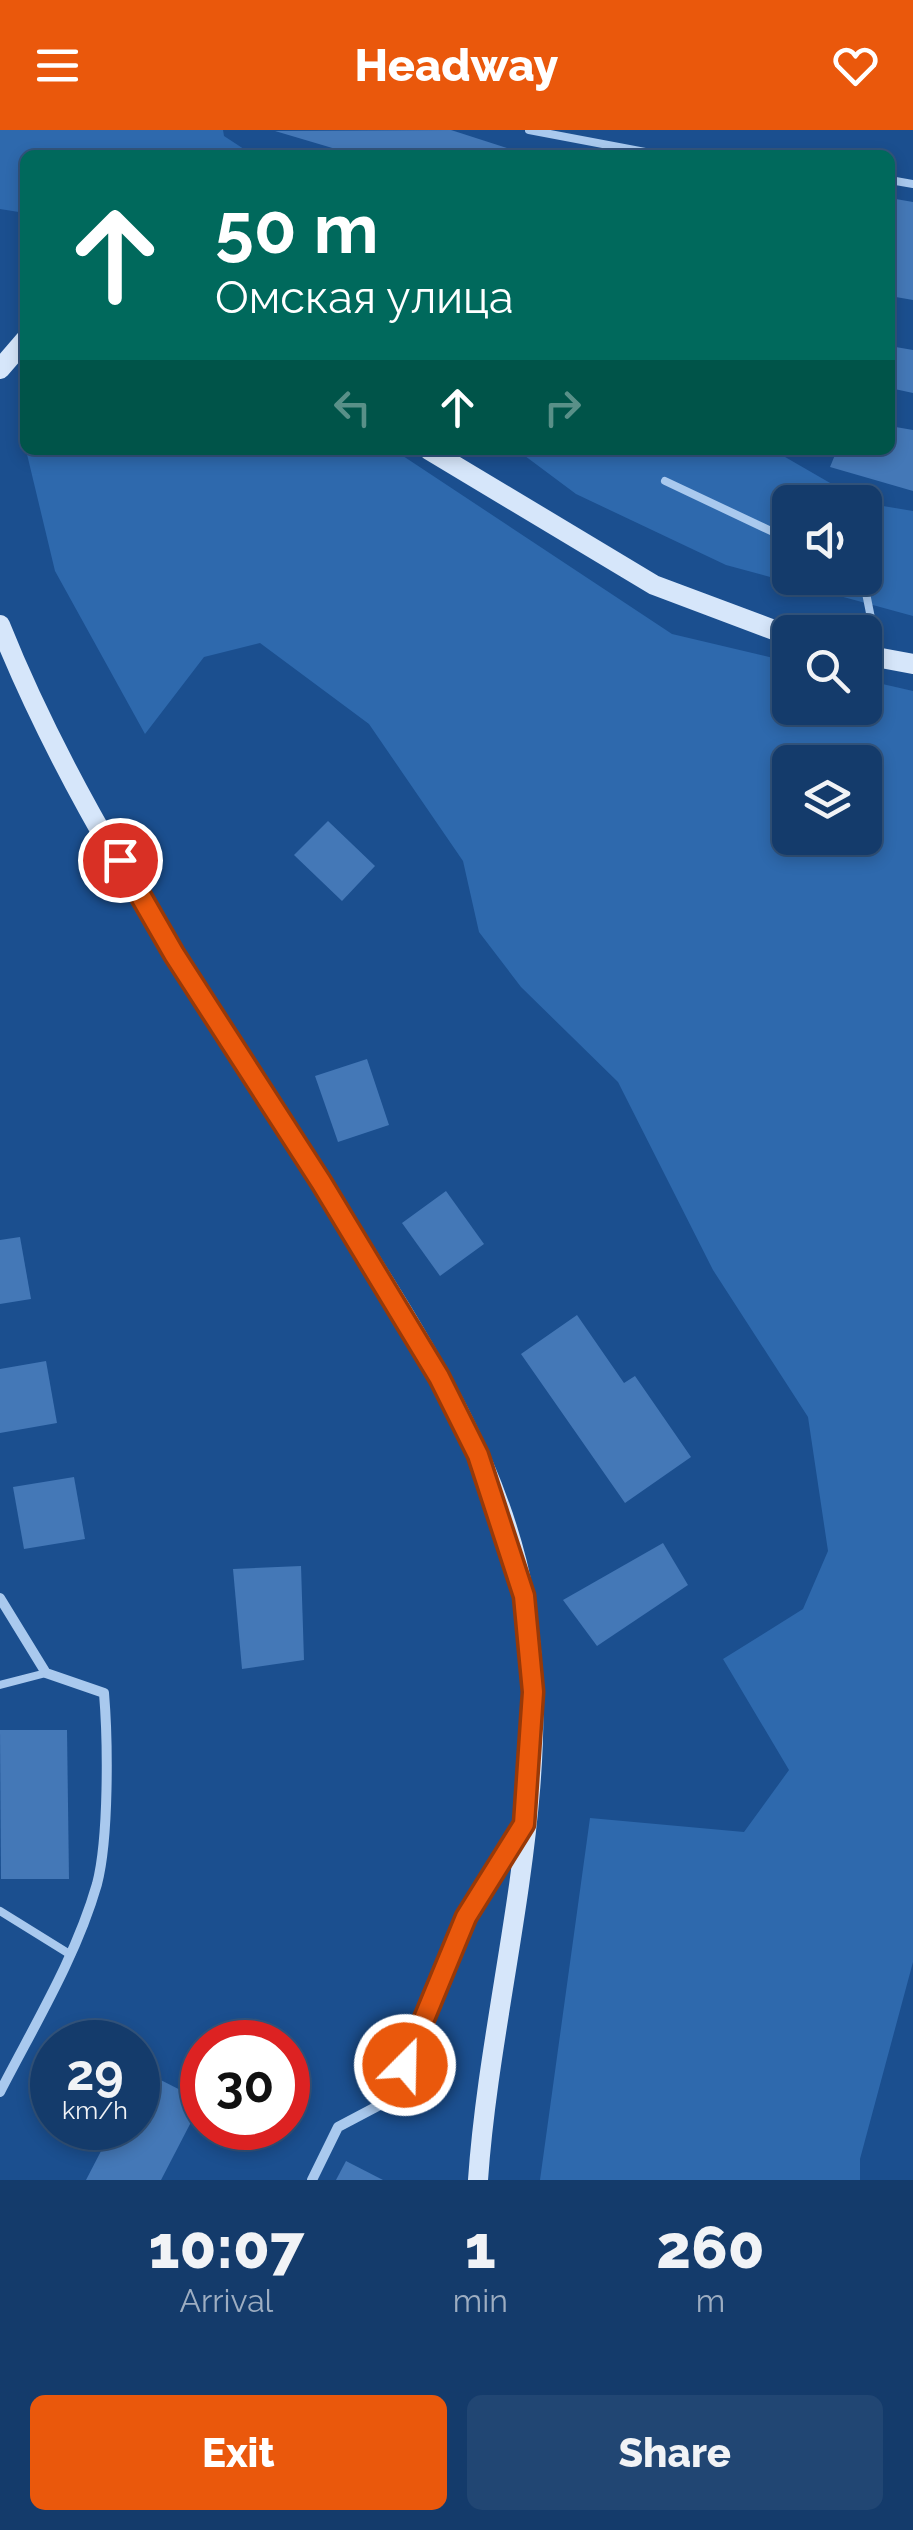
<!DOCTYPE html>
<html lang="en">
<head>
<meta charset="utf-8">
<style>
	body { margin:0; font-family:Raleway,sans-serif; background:#214673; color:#f1f3f6; height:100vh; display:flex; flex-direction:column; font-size:38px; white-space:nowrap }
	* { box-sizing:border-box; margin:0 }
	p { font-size:32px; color:#9dadc1 }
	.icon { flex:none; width:55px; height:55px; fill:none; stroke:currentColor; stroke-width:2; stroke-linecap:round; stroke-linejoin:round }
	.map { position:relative; height:2050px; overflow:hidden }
	.panel { display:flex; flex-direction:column; background:#143b6b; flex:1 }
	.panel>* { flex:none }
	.hud { position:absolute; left:20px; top:20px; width:875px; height:305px; border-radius:15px; box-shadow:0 5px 15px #0003,0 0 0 2px #33557e; background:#00695c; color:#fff; overflow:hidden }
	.buttons { position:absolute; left:772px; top:355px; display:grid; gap:20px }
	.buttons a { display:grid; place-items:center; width:110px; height:110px; border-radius:15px; background:#143b6b; box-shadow:0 5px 15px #0003,0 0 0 2px #33557e; font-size:50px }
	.speed { position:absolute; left:30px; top:1890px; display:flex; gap:20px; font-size:50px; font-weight:700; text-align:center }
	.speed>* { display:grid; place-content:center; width:130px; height:130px; border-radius:50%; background:#143b6b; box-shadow:0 5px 15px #0003,0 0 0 2px #33557e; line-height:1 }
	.speed small { font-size:25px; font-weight:400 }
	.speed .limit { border:15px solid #d22; background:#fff; color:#111 }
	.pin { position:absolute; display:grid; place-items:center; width:85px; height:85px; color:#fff; margin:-42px; border:5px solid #fff; border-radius:50%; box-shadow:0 2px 10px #0007 }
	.me { position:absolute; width:110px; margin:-55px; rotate:23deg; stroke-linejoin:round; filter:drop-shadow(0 0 8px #0008) }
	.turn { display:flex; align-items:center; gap:35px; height:210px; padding:0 30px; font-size:45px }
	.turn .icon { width:130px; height:130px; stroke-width:2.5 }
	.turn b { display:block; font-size:70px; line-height:85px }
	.lanes { display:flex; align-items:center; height:95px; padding:0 30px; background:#0003; justify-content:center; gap:50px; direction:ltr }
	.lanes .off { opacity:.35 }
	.eta { display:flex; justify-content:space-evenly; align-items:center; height:170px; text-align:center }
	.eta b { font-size:60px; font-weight:800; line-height:70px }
	.action { display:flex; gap:20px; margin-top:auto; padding:20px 30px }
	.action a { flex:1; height:115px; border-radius:15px; background:#ea580c; color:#fff; font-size:40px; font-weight:800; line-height:115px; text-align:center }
	.action a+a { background:#214673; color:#f1f3f6 }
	header { display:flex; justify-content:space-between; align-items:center; height:130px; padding:0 30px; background:#ea580c; color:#fff; font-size:45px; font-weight:800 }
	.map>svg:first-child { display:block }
	.green { fill:#2e69ad; fill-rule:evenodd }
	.building { fill:#4478b7 }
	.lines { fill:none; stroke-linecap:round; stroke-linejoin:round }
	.service { stroke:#a9c9ee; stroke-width:8 }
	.minor { stroke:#a9c9ee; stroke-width:10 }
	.secondary { stroke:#d6e6fa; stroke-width:20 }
	.route-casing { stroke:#983908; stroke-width:25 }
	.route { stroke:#ea580c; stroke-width:18 }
</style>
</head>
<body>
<header><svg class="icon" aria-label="menu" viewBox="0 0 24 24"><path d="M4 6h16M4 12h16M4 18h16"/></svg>Headway<svg class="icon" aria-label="heart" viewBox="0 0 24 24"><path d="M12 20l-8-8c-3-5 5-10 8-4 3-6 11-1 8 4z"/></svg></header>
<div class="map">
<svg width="913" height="2050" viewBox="0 0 913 2050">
	<rect width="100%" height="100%" fill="#1b4f8f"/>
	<!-- green -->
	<g class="green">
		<path d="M0,0H223L224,6L253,25H25V83L0,79Z"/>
		<path d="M26,320H394L672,504L790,532V578H865V550L913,561V1832L860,2029V2050H540L590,1688L744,1702L789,1640L723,1529L803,1479L828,1421L808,1287L713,1140L618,952L521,857L479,802L463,731L369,594L260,513L204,527L145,604L55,441ZM790,632H865V708H790Z"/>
		<path d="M517,320H773L863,372H790V448H865V373L913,381V486L726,435L576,364Z"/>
	</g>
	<!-- building -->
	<g class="building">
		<path d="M451,0L529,25H356L275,1Z"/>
		<path d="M890,68L913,72V170L890,166Z"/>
		<path d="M890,216L913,220V263L890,258Z"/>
		<path d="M890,296L913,300V361L830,337L837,320H890Z"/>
		<path d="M328,691L375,736L342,771L294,725Z"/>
		<path d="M367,929L389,995L338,1012L315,946Z"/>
		<path d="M446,1061L484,1114L440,1146L402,1093Z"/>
		<path d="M20,1107L31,1169L0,1174V1110Z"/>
		<path d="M577,1185L624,1253L635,1246L691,1327L625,1373L521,1224Z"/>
		<path d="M46,1231L57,1293L0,1303V1239Z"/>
		<path d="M74,1347L85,1409L24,1419L13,1357Z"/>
		<path d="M663,1413L688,1455L597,1516L563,1470Z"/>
		<path d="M301,1436L304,1530L242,1539L233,1439Z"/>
		<path d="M0,1600H67L69,1749H1Z"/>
		<path d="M143,1941L202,1971L161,2050H86L113,1998H138V1950Z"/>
		<path d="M346,2031L383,2050H336Z"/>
	</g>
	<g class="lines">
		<!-- service -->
		<g class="service">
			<path d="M529,0L661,25"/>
			<path d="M890,50L913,54"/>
			<path d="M665,351L790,410"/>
			<path d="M863,448L878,523"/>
			<path d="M0,1555L46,1543"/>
			<path d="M0,1781L71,1825"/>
		</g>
		<!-- minor -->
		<g class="minor">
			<path d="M0,1468L46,1543L104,1563C108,1611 109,1708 97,1754C76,1827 35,1894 0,1962"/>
			<path d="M312,2050L338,1997L391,1969L466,1787L521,1699"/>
		</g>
		<!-- secondary -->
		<g class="secondary">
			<path d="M0,239L25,210"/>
			<path d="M429,320L654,455L790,506"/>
			<path d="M0,495C85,708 225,898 346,1091C418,1206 500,1330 524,1466C558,1655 491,1861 478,2050"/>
			<path d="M865,525L913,534"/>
		</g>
	</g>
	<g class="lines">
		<defs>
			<path id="route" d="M120,730L174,824L321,1052L439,1247L478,1325L524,1466L533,1562L524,1694L466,1787L405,1935"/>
		</defs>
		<!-- route casing -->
		<use href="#route" class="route-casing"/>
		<!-- route -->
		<use href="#route" class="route"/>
	</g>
</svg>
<div class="buttons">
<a><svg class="icon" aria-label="sound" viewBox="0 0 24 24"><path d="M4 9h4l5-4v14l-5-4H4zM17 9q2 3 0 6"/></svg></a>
<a><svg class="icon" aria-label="search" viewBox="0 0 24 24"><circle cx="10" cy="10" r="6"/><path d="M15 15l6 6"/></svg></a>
<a><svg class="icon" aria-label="layers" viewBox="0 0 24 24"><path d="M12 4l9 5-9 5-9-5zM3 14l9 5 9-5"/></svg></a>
</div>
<div class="speed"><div>29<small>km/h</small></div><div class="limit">30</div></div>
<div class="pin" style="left:120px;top:730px;background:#d93025"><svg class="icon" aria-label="arrive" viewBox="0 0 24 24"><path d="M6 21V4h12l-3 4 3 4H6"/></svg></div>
<svg class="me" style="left:405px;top:1935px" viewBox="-20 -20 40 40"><circle r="17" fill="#ea580c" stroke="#fff" stroke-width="3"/><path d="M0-11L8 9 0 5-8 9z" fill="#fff"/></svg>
<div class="hud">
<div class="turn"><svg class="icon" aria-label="ahead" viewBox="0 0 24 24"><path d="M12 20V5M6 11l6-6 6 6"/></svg><div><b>50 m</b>Омская улица</div></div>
<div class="lanes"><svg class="icon off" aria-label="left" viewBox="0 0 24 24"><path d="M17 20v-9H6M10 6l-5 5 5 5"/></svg><svg class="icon" aria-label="ahead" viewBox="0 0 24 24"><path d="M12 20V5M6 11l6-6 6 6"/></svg><svg class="icon off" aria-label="right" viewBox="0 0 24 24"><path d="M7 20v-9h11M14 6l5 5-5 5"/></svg></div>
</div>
</div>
<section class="panel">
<div class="eta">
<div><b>10:07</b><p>Arrival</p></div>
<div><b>1</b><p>min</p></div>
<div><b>260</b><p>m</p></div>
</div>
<div class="action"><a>Exit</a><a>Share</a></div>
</section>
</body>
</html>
